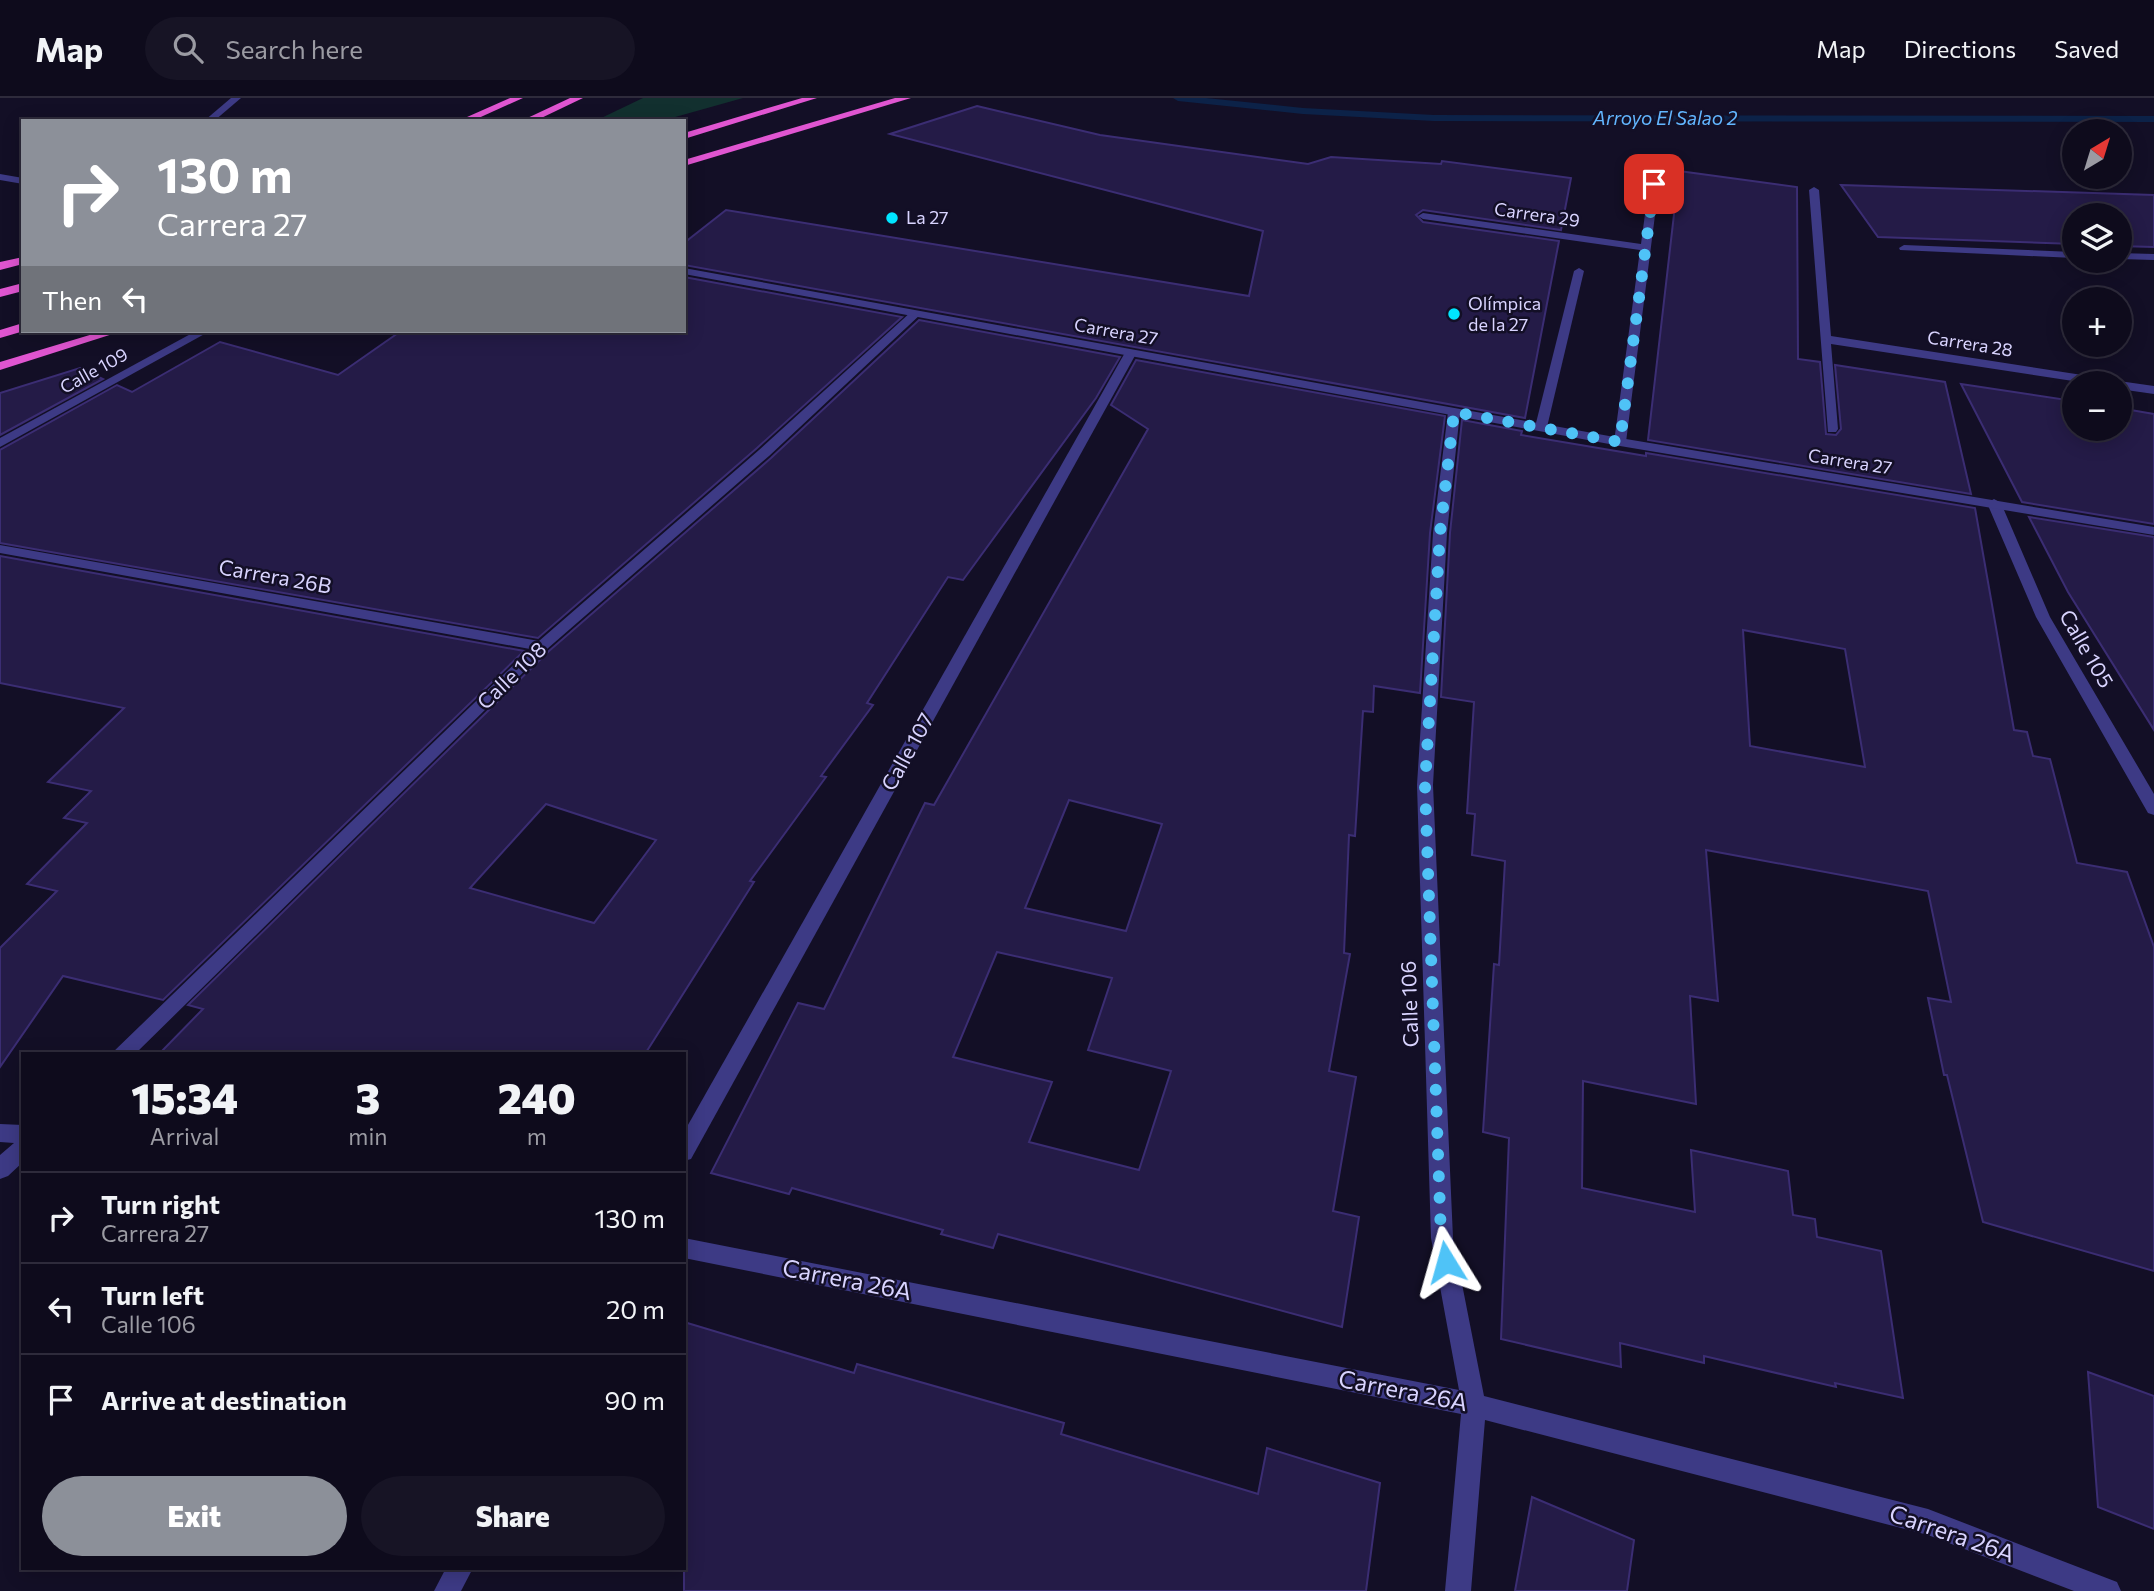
<!DOCTYPE html>
<html lang="en">
<head>
<meta charset="utf-8">
<style>
	body { margin:0; font-family:Commissioner,sans-serif; background:#171425; color:#f1f3f6; height:100vh; display:flex; flex-direction:column; font-size:26px; white-space:nowrap }
	* { box-sizing:border-box; margin:0 }
	p { font-size:23px; color:#9b9ba3 }
	.icon { flex:none; width:38px; height:38px; fill:none; stroke:currentColor; stroke-width:2; stroke-linecap:round; stroke-linejoin:round }
	.map { position:relative; flex:1; overflow:hidden }
	.sheet { position:absolute; left:21px; top:954px; width:665px; height:518px; display:flex; flex-direction:column; background:#0e0b1c; border-radius:0px; box-shadow:0 4px 18px #0003,0 0 0 2px #2e2b3b }
	.sheet>* { flex:none }
	.guide { position:absolute; left:21px; top:21px; width:665px; height:214px; border-radius:0px; box-shadow:0 4px 18px #0003,0 0 0 2px #2e2b3b; background:#8c9099; color:#fff; overflow:hidden }
	.needle { width:46px; rotate:38deg }
	.buttons { position:absolute; left:2062px; top:21px; display:grid; gap:14px }
	.buttons a { display:grid; place-items:center; width:70px; height:70px; border-radius:50%; background:#0e0b1c; box-shadow:0 4px 18px #0003,0 0 0 2px #2e2b3b; font-size:35px }
	.pin { position:absolute; display:grid; place-items:center; width:60px; height:60px; color:#fff; margin:-30px; border-radius:14px; box-shadow:0 4px 10px #0006 }
	.me { position:absolute; width:77px; margin:-38px; rotate:352deg; stroke-linejoin:round; filter:drop-shadow(0 0 5px #0008) }
	.turn { display:flex; align-items:center; gap:24px; height:147px; padding:0 21px; font-size:32px }
	.turn .icon { width:91px; height:91px; stroke-width:2.5 }
	.turn b { display:block; font-size:49px; line-height:60px }
	.then { display:flex; align-items:center; height:66px; padding:0 21px; background:#0003; gap:14px; font-size:26px }
	.eta { display:flex; justify-content:space-evenly; align-items:center; height:119px; text-align:center }
	.eta b { font-size:42px; font-weight:800; line-height:49px }
	.action { display:flex; gap:14px; margin-top:auto; padding:14px 21px }
	.action a { flex:1; height:80px; border-radius:42px; background:#8c9099; color:#fff; font-size:28px; font-weight:800; line-height:80px; text-align:center }
	.action a+a { background:#171425; color:#f1f3f6 }
	ul { padding:0; list-style:none }
	li { display:flex; align-items:center; gap:21px; height:91px; padding:0 21px; border-top:2px solid #2e2b3b }
	li div { flex:1 }
	li b { display:block; font-size:26px }
	li em { font-style:normal }
	header { display:flex; align-items:center; gap:42px; box-sizing:border-box; height:98px; padding:0 35px; background:#0e0b1c; border-bottom:2px solid #2e2b3b }
	header strong { font-size:33px }
	nav { display:flex; gap:38px; margin-inline-start:auto; font-size:24px }
	.search { width:490px; height:63px; background:#171425; display:flex; align-items:center; gap:18px; box-sizing:border-box; padding:0 24px; border-radius:38px; color:#9b9ba3; font-size:26px }
	.map>svg:first-child { display:block }
	.green { fill:#12302f }
	.lines { fill:none; stroke-linecap:round; stroke-linejoin:round }
	.stream { fill:#0c2248; fill-rule:evenodd }
	.building { fill:#241b47; stroke:#3b2d73; stroke-width:2; fill-rule:evenodd }
	.minor { fill:#3d3a85; fill-rule:evenodd }
	.tertiary { fill:#3d3a85; fill-rule:evenodd }
	.trunk { fill:#e055d1; fill-rule:evenodd }
	.route { stroke:#4fc3f7; stroke-width:12; stroke-dasharray:0 21.6 }
	.poi-dot { fill:#00e5ff; stroke:#130f26; stroke-width:2.5 }
	.labels { text-anchor:middle; stroke-width:5; stroke-linejoin:round; paint-order:stroke }
	.far-street-label { font-size:18px; fill:#d9d4ff; stroke:#130f26 }
	.far-poi-label { font-size:18px; fill:#d9d4ff; stroke:#130f26; text-anchor:start }
	.far-water-label { font-size:19px; font-style:italic; fill:#62b6ff; stroke:#130f26 }
	.street-label { font-size:21px; fill:#d9d4ff; stroke:#130f26 }
	.near-street-label { font-size:24px; fill:#d9d4ff; stroke:#130f26 }
</style>
</head>
<body>
<header>
<strong>Map</strong>
<div class="search"><svg class="icon" aria-label="search" viewBox="0 0 24 24"><circle cx="10" cy="10" r="6"/><path d="M15 15l6 6"/></svg>Search here</div>
<nav><a>Map</a><a>Directions</a><a>Saved</a></nav>
</header>
<div class="map">
<svg width="2154" height="1493" viewBox="0 0 2154 1493">
	<rect width="100%" height="100%" fill="#130f26"/>
	<!-- green -->
	<path class="green" d="M643,0H743L661,23H595Z"/>
	<g class="lines">
		<!-- stream -->
		<path class="stream" d="M1173,0H1206L1303,10L1434,17L2154,18V24L1434,23L1303,16L1178,3Z"/>
	</g>
	<!-- building -->
	<g class="building">
		<path d="M977,8L1100,37L1308,66L1331,59L1441,66L1442,63L1571,80L1561,132L1423,112L1416,117L1423,124L1559,143L1525,320L684,167V145L726,112L1249,198L1263,133L890,36Z"/>
		<path d="M1679,73L1797,89L1798,261L1820,264L1826,336L1836,337L1841,331L1835,267L1945,284L1971,396L1648,342Z"/>
		<path d="M1841,87L2154,97V149L2119,148V117H2074V146L1878,139Z"/>
		<path d="M684,179L902,219L757,350L538,540L0,445V352L117,287L132,294L220,244L338,277L401,233H684Z"/>
		<path d="M919,222L1120,259L1096,300L963,482L948,479L867,605L873,607L821,678L826,679L750,783L754,784L645,956H159L203,911L188,907L549,553L771,360ZM546,706L656,742L594,825L470,790Z"/>
		<path d="M1136,262L1445,318L1430,435L1420,595L1374,588L1373,614L1363,613L1355,738L1349,737L1344,855L1350,856L1329,973L1356,979L1333,1113L1359,1119L1342,1229L998,1136L993,1150L941,1136L943,1132L792,1090L789,1096L711,1075L798,905L824,911L925,705L934,707L1148,331L1111,307ZM1069,702L1162,726L1126,833L1025,810ZM997,854L1112,880L1088,952L1171,973L1139,1072L1029,1044L1052,984L953,959Z"/>
		<path d="M80,270L103,281L0,337V295Z"/>
		<path d="M1961,286L2074,303V331H2119V310L2154,316V426L2022,404Z"/>
		<path d="M1462,322L1522,333L1521,337L1646,358V355L1975,410L2014,632L2027,634L2033,658L2050,661L2077,765L2127,774L2154,849V1173L1983,1124L1947,977H1944L1928,900L1951,904L1928,793L1706,752L1718,903L1690,898L1696,1006L1583,983L1582,1090L1695,1114L1691,1052L1788,1073L1793,1117L1815,1121L1817,1139L1881,1153L1903,1300L1835,1285L1836,1289L1704,1258V1265L1620,1245L1621,1269L1501,1241L1509,1040L1483,1034L1494,866L1499,867L1505,763L1472,757L1475,716L1467,715L1474,604L1441,599L1450,435ZM1743,532L1845,551L1865,669L1750,648Z"/>
		<path d="M2029,419L2154,439V632L2068,494Z"/>
		<path d="M0,458L524,553L163,902L63,878L0,969V850L57,793L27,786L87,725L64,720L91,693L48,684L124,610L0,585Z"/>
		<path d="M684,1224L854,1275L857,1266L1064,1325L1061,1336L1258,1396L1267,1350L1380,1385L1366,1493H684Z"/>
		<path d="M2088,1274L2154,1298V1431L2098,1409Z"/>
		<path d="M1532,1399L1634,1442L1627,1493H1515Z"/>
	</g>
	<g class="lines">
		<!-- minor -->
		<g class="minor">
			<path d="M231,0H241L214,23H204Z"/>
			<path d="M0,76L23,80V86L0,82Z"/>
			<path d="M1654,83L1659,86L1626,344L1620,348L1614,344L1640,152L1423,121L1418,118L1423,115L1641,146L1649,86Z"/>
			<path d="M1814,89L1819,92L1831,238L2108,281L2114,285H2086L1831,246L1838,331L1836,334H1828L1809,92Z"/>
			<path d="M1904,147L2074,154V160L1900,152L1899,150Z"/>
			<path d="M2119,155L2154,156V162L2119,161Z"/>
			<path d="M1579,170L1584,173L1547,329L1541,333L1535,329L1574,173Z"/>
			<path d="M912,213L922,215L769,358L547,551L135,956H111L530,551L0,455V447L539,543L759,352Z"/>
			<path d="M196,233H210L0,349V340Z"/>
			<path d="M1127,251L1137,254L691,1061L684,1063V1034Z"/>
			<path d="M2119,283L2154,288V296L2119,291V285H2114Z"/>
			<path d="M1454,310L1460,314L1447,435L1433,687L1453,1140L1484,1298L1928,1411L2117,1484L2121,1493H2074L1928,1437L1485,1322L1471,1493H1445L1461,1316L684,1160V1140L1459,1292L1431,1140L1417,687L1433,435L1448,314Z"/>
			<path d="M1994,401L2001,405L2050,519L2154,696V717L2148,715L2036,519L1987,405Z"/>
			<path d="M0,1026L23,1027V1064L8,1078L0,1081V1057L14,1045L0,1044Z"/>
			<path d="M446,1470H473L461,1493H434Z"/>
		</g>
		<!-- tertiary -->
		<path class="tertiary" d="M684,170L1620,340L2154,429V437L1620,348L684,176Z"/>
		<!-- trunk -->
		<g class="trunk">
			<path d="M510,0H523L472,23H458Z"/>
			<path d="M570,0H583L535,23H521Z"/>
			<path d="M802,0H817L684,41V35Z"/>
			<path d="M895,0H911L684,68V62Z"/>
			<path d="M23,159V166L0,172V164Z"/>
			<path d="M23,185V193L0,199V191Z"/>
			<path d="M23,225L24,233L0,240V232Z"/>
			<path d="M103,233H122L0,272V264Z"/>
		</g>
	</g>
	<g class="lines">
		<!-- route -->
		<path class="route" d="M1446,1164L1441,1140L1425,687L1440,435L1454,314L1620,344L1654,86"/>
	</g>
	<!-- markers -->
	<g class="poi-dot">
		<circle cx="892" cy="120" r="7"/>
		<circle cx="1454" cy="216" r="7"/>
	</g>
	<g class="labels">
		<!-- far-street labels -->
		<g class="far-street-label">
			<text transform="translate(1537 117) rotate(8)" y="6">Carrera 29</text>
			<text transform="translate(1116 234) rotate(10)" y="6">Carrera 27</text>
			<text transform="translate(1970 246) rotate(9)" y="6">Carrera 28</text>
			<text transform="translate(94 273) rotate(-29)" y="6">Calle 109</text>
			<text transform="translate(1850 364) rotate(9)" y="6">Carrera 27</text>
		</g>
		<!-- far-poi labels -->
		<g class="far-poi-label">
			<text x="906" y="126">La 27</text>
			<text x="1468" y="212">Olímpica<tspan x="1468" dy="21">de la 27</tspan></text>
		</g>
		<!-- far-water labels -->
		<g class="far-water-label">
			<text x="1665" y="27">Arroyo El Salao 2</text>
		</g>
		<!-- street labels -->
		<g class="street-label">
			<text transform="translate(275 479) rotate(10)" y="7">Carrera 26B</text>
			<text transform="translate(2086 551) rotate(60)" y="7">Calle 105</text>
			<text transform="translate(512 578) rotate(-44)" y="7">Calle 108</text>
			<text transform="translate(908 654) rotate(-61)" y="7">Calle 107</text>
			<text transform="translate(1410 906) rotate(-92)" y="7">Calle 106</text>
		</g>
		<!-- near-street labels -->
		<g class="near-street-label">
			<text transform="translate(847 1182) rotate(11)" y="8">Carrera 26A</text>
			<text transform="translate(1403 1293) rotate(11)" y="8">Carrera 26A</text>
			<text transform="translate(1952 1436) rotate(19)" y="8">Carrera 26A</text>
		</g>
	</g>
</svg>
<div class="buttons">
<a><svg class="needle" viewBox="-14 -14 28 28"><path d="M0-13l5 13h-10z" fill="#e53935"/><path d="M0 13l5-13h-10z" fill="#9b9ba3"/></svg></a>
<a><svg class="icon" aria-label="layers" viewBox="0 0 24 24"><path d="M12 4l9 5-9 5-9-5zM3 14l9 5 9-5"/></svg></a>
<a>+</a>
<a>−</a>
</div>
<div class="pin" style="left:1654px;top:86px;background:#d93025"><svg class="icon" aria-label="arrive" viewBox="0 0 24 24"><path d="M6 21V4h12l-3 4 3 4H6"/></svg></div>
<svg class="me" style="left:1446px;top:1164px" viewBox="-20 -20 40 40"><path d="M0-17L14 15 0 8-14 15z" fill="#4fc3f7" stroke="#fff" stroke-width="4"/></svg>
<div class="guide">
<div class="turn"><svg class="icon" aria-label="right" viewBox="0 0 24 24"><path d="M7 20v-9h11M14 6l5 5-5 5"/></svg><div><b>130 m</b>Carrera 27</div></div>
<div class="then">Then<svg class="icon" aria-label="left" viewBox="0 0 24 24"><path d="M17 20v-9H6M10 6l-5 5 5 5"/></svg></div>
</div>
<section class="sheet">
<div class="eta">
<div><b>15:34</b><p>Arrival</p></div>
<div><b>3</b><p>min</p></div>
<div><b>240</b><p>m</p></div>
</div>
<ul>
<li><svg class="icon" aria-label="right" viewBox="0 0 24 24"><path d="M7 20v-9h11M14 6l5 5-5 5"/></svg><div><b>Turn right</b><p>Carrera 27</p></div><em>130 m</em></li>
<li><svg class="icon" aria-label="left" viewBox="0 0 24 24"><path d="M17 20v-9H6M10 6l-5 5 5 5"/></svg><div><b>Turn left</b><p>Calle 106</p></div><em>20 m</em></li>
<li><svg class="icon" aria-label="arrive" viewBox="0 0 24 24"><path d="M6 21V4h12l-3 4 3 4H6"/></svg><div><b>Arrive at destination</b></div><em>90 m</em></li>
</ul>
<div class="action"><a>Exit</a><a>Share</a></div>
</section>
</div>
</body>
</html>
